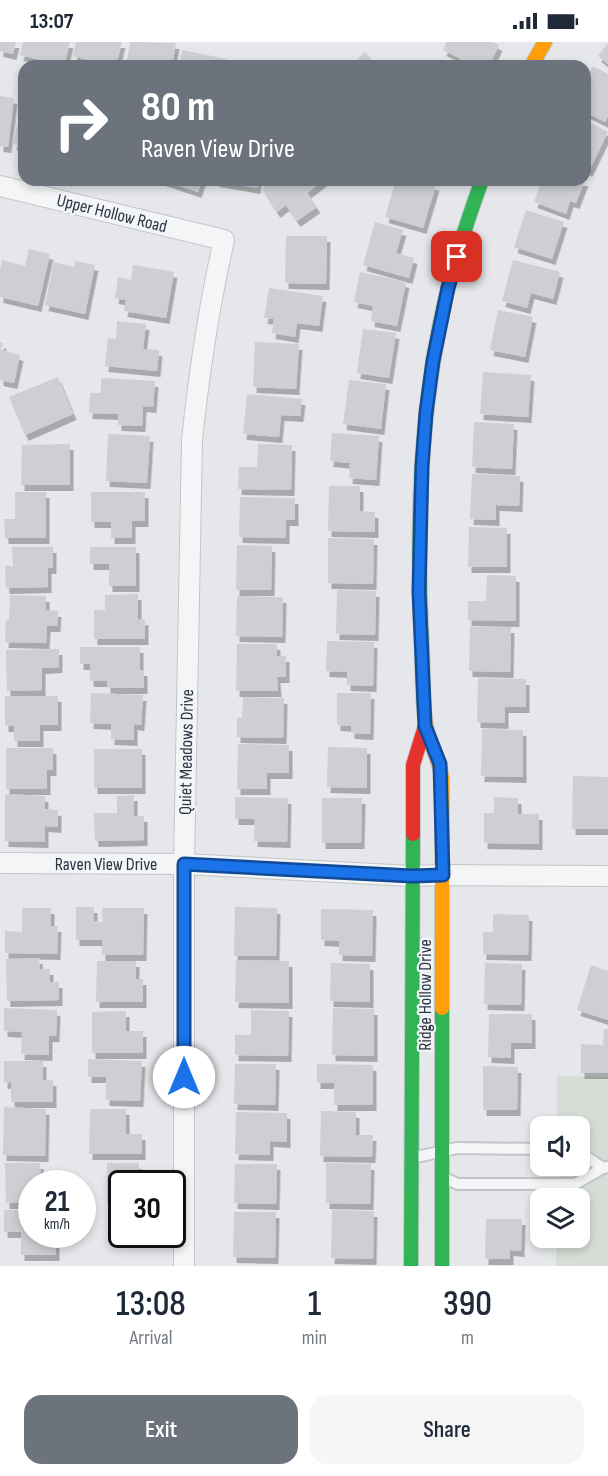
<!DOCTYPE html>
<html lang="en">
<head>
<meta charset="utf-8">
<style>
	body { margin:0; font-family:"Sofia Sans Condensed",sans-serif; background:#f6f6f7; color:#1f2937; height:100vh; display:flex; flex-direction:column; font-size:22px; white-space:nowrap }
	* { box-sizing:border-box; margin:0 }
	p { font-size:20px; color:#747a83 }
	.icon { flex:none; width:33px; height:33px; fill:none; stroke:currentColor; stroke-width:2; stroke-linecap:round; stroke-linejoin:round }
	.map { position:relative; height:1224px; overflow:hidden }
	.panel { display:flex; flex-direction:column; background:#fff; flex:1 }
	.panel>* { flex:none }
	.banner { position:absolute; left:18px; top:18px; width:573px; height:126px; border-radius:18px; box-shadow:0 3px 9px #0003; background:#6d737d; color:#fff; overflow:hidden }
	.fabs { position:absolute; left:530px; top:1074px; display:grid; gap:12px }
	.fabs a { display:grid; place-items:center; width:60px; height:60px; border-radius:12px; background:#fff; box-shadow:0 3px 9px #0003; font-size:30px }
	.speed { position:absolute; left:18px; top:1128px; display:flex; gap:12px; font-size:30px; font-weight:700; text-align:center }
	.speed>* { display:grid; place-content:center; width:78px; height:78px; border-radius:50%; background:#fff; box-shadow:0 3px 9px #0003; line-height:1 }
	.speed small { font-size:15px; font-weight:400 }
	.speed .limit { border:3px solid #111; border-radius:9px; background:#fff; color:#111 }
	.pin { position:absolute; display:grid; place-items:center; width:51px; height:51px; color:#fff; margin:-26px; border-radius:12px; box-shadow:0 3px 9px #0006 }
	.me { position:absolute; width:66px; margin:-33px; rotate:0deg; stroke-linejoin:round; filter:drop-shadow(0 0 4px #0008) }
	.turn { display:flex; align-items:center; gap:21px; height:126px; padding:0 24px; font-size:27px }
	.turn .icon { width:78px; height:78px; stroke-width:2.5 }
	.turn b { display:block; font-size:42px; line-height:51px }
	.eta { display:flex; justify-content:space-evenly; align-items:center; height:102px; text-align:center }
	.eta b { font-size:36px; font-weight:600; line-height:42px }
	.primary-button { display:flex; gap:12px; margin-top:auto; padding:12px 24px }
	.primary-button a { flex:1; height:69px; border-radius:18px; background:#6d737d; color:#fff; font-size:24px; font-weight:600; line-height:69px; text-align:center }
	.primary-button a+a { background:#f6f6f7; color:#1f2937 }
	.status { display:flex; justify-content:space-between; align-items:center; height:42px; padding:0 30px; background:#fff; direction:ltr }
	.status svg { height:16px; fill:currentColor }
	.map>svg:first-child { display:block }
	.green { fill:#d6ddd6 }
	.building { fill:#cdcfd2; filter:url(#shadow) }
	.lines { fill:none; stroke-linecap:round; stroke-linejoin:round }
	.lane-casing { stroke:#c3c5c8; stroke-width:14 }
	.street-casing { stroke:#c3c5c8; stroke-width:22 }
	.fast-casing { stroke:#c3c5c8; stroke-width:16 }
	.slow-casing { stroke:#c3c5c8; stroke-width:16 }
	.jam-casing { stroke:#c3c5c8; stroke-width:16 }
	.lane { stroke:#f4f5f6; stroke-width:10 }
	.street { stroke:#f4f5f6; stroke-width:20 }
	.fast { stroke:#30b455; stroke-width:14 }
	.slow { stroke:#ff9f0a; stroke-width:14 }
	.jam { stroke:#e5322d; stroke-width:14 }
	.route-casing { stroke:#114b97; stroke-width:15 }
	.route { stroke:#1a73e8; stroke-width:10 }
	.labels { text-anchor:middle; stroke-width:4.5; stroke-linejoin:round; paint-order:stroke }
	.street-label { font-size:18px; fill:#2c3542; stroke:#f3f5f8 }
</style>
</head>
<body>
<div class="status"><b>13:07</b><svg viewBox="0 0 49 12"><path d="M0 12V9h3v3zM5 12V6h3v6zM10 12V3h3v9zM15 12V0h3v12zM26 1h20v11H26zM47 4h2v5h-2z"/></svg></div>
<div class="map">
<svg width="608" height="1224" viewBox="0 0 608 1224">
	<defs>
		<filter id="shadow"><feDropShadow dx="3.5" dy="6" stdDeviation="0" flood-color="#0004"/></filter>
	</defs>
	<rect width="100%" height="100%" fill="#e5e7ea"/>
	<!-- green -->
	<path class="green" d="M557,1034L608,1035V1224H556L557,1196H579V1156H557V1124H579V1084H557Z"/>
	<!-- building -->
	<g class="building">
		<path d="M0,0H16L13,12L0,9Z"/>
		<path d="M23,0H70L64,24L20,13Z"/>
		<path d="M76,0H122L116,24H111L73,14Z"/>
		<path d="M130,0L176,1L172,24H140L141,21L127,19Z"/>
		<path d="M447,0H493L499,3L489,24H458L461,17L443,8Z"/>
		<path d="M608,1V22L598,14Z"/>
		<path d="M182,8L227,17L225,24H179Z"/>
		<path d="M365,10L377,24H350Z"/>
		<path d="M593,24L608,32V74L605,80L585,70V41Z"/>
		<path d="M0,54L14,56L8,105L0,104Z"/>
		<path d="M22,63L24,64V104L13,102Z"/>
		<path d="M585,78L608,90L589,129L585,127Z"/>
		<path d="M162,138H202L198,150Z"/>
		<path d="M216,138H258L257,146L216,139Z"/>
		<path d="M275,138H324L307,151L317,165L297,179L286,163L277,170L262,147Z"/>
		<path d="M396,138H419L436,143L423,186L385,175Z"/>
		<path d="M542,138H585L576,161L570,159L566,172L534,160Z"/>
		<path d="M526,168L564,180L552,217L514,205Z"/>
		<path d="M375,180L403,188L396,211L414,216L409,236L363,223Z"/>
		<path d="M286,194H327L326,242L285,241Z"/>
		<path d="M29,207L50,212L38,264L0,255V228L2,218L25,224Z"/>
		<path d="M513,218L560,230L553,257L531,251L527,266L502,259Z"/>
		<path d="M75,219L95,223L85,272L45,263L54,220L74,225Z"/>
		<path d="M133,223L174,230L166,276L124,269L126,258L115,256L118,235L131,238Z"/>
		<path d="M360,230L406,240L397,284L371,279L373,264L354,260Z"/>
		<path d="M269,246L323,254L319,284L297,281L295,295L272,291L274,277L264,276Z"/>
		<path d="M498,268L533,275L525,315L490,308Z"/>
		<path d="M117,279L146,282L143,307L159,308L157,329L105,324L108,296L116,297Z"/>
		<path d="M363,287L396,291L389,336L357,331Z"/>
		<path d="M0,300L3,301L1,308L20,313L14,341L0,338Z"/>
		<path d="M255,300L299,302L296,347L253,345Z"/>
		<path d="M483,330L531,333L528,375L480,372Z"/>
		<path d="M58,335L73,372L25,393L9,355Z"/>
		<path d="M101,336L155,339L153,365L143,364L142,384L118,383V372L89,371L90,351H101Z"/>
		<path d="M349,338L386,342L381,387L343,382Z"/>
		<path d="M247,352L302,357L300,374L281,373L279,395L243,392Z"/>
		<path d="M474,380L514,382L512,427L472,425Z"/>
		<path d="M332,391L379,394L376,438L349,436L350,421L330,419Z"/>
		<path d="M108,392L150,394L147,441L106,439Z"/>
		<path d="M70,402V443H21L22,403Z"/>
		<path d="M258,402L292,403L291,448L238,447L239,425H257Z"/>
		<path d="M472,432L520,434L519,464L496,463V478L470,477Z"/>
		<path d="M329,444H360V469L375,470V490L328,489Z"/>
		<path d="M15,450H46V496H5L4,477H15Z"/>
		<path d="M91,450H145V479H132V496H111V480H91Z"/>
		<path d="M240,455L295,456V478H286V496L239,495Z"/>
		<path d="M469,485L507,486V525H468Z"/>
		<path d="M328,496L374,497L373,542L328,541Z"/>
		<path d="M237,503L272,504L271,548H236Z"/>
		<path d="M12,505H53V526H48V545L6,546L5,524H13Z"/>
		<path d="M90,505H136V544H109V522H90Z"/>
		<path d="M487,533L516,534V579L468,578V559H486Z"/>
		<path d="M337,548L376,549L375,593L336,592Z"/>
		<path d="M138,552V578L145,577V597H94V568H105V553Z"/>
		<path d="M10,553L46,554V568L58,569L57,584H47L46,601L5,600L6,578H9Z"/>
		<path d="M237,554L283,555L282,595L236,594Z"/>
		<path d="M470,585H511L510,630L469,629Z"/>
		<path d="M327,599L374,600L373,644L347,643V630L326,629Z"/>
		<path d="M237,602H277V614H286V635H277L278,649H236Z"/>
		<path d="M80,605H140V628H144V646H107V639H90V622H80Z"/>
		<path d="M59,607V625L42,626V648L7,649L6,608Z"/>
		<path d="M478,636L526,637V665H505V681L477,680Z"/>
		<path d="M91,651L143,653L141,683L134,682V698L111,697V682L90,681Z"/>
		<path d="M337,651H371L370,692L351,691V684L337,683Z"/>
		<path d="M5,654H58V683H40V699H14V684H5Z"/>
		<path d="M243,655L284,656L283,696L237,695V676H242Z"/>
		<path d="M482,687L523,688V735L481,734Z"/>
		<path d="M238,702L289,703V731H267V747H237Z"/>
		<path d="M328,705L367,706V746L327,745Z"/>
		<path d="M6,706H53V728H47V747H6Z"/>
		<rect x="94" y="707" width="48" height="39"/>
		<path d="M573,734L608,735V787H572Z"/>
		<path d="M5,752L45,754V767L58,768V785L45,784V800L5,799Z"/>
		<path d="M134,753V774H144V798L95,799L94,771H117V754Z"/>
		<path d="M235,755L288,756L287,800L254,799L255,777H235Z"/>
		<path d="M494,755L518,756V772H539V802L484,801V771H494Z"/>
		<path d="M322,756H362L361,801H322Z"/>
		<path d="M76,865H94V879L103,880L102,866H144L143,913H102V898H76Z"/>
		<path d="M235,865L277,866L276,914H234Z"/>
		<path d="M22,866H51V884H58L57,912L5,911V889L22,890Z"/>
		<path d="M321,867L373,868L372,914L339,913V899L321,898Z"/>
		<path d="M493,872L529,873L528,913L483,912V890H493Z"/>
		<path d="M39,916L40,927H50V940H59V958L7,959L6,917Z"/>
		<path d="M236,918L289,919V961L235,960Z"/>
		<path d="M97,919H136V937H143V960H96Z"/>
		<path d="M331,921L370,922V960L330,959Z"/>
		<path d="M485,921L522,922L521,963L484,962Z"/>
		<path d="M591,923L608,929V978L577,968Z"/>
		<path d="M4,966L57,968L56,994H49V1013L21,1012L22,990L4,989Z"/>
		<path d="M333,966L374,967V1014L332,1013Z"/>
		<path d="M251,968L289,969L288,1014L235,1013V993H251Z"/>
		<path d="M126,969V989H143V1011H92V970Z"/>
		<path d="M489,972H532V1001H511V1016L488,1015Z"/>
		<path d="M604,987H608V1031H581V1002L603,1003Z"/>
		<path d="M88,1017L142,1019L140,1059L106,1058V1035H88Z"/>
		<path d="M4,1019H43V1038H53V1060H11V1040L4,1041Z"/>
		<path d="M235,1022H276L275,1063L234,1062Z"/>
		<path d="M317,1022L373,1023V1063H334V1041H317Z"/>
		<path d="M483,1024L518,1025L517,1068H483Z"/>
		<path d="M4,1065L46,1067L45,1114L3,1113Z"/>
		<path d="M90,1067H126V1092H142V1112H89Z"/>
		<path d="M321,1069L356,1070V1093H373L372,1115L320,1114Z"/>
		<path d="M236,1070L287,1071V1100L270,1099V1113L235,1112Z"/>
		<path d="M5,1121H40L41,1142H32V1161H6Z"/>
		<path d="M107,1121H139V1142H122V1162H107Z"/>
		<path d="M326,1121L371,1122L370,1162L326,1161Z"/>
		<path d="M235,1122H277L276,1162L234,1161Z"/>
		<path d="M4,1168H32V1192H56V1213H21V1190H4Z"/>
		<path d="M332,1168L374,1169L373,1217L331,1216Z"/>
		<path d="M234,1170H276L275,1216L233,1215Z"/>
		<path d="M486,1177H522L521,1209L510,1208V1217H485Z"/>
	</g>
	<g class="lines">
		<defs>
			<g id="lane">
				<path d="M579,1110L603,1126"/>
				<path d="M412,1116L457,1106L540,1107"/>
				<path d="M444,1136L458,1142H575L603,1126L608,1125"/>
			</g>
			<g id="street">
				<path d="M0,144L224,198C209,264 199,331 192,398L184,822V1224"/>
				<path d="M0,821L184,822L412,834L443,833L608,834"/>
			</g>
			<g id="fast">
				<path d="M425,676C422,652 423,628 422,604C416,484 419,363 448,246C457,209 469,174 482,138"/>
				<path d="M442,966V1224"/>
				<path d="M411,1224L413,792"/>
			</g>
			<g id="slow">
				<path d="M531,24L545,0"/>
				<path d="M425,676C426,698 440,716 442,737V966"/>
			</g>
			<path id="jam" d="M413,792V723L425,684"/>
		</defs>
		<!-- lane casing -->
		<use href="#lane" class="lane-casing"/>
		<!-- street casing -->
		<use href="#street" class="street-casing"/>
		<!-- fast casing -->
		<use href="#fast" class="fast-casing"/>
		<!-- slow casing -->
		<use href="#slow" class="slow-casing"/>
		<!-- jam casing -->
		<use href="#jam" class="jam-casing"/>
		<!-- lane -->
		<use href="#lane" class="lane"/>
		<!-- street -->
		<use href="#street" class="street"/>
		<!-- fast -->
		<use href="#fast" class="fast"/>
		<!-- slow -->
		<use href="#slow" class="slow"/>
		<!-- jam -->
		<use href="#jam" class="jam"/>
	</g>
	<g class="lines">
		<defs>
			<path id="route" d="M184,1035V822L412,834L443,833L440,722L425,684L419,550L422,424L426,371L433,319L448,246L457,215"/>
		</defs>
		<!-- route casing -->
		<use href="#route" class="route-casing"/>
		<!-- route -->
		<use href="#route" class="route"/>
	</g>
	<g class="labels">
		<!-- street labels -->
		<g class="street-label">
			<text transform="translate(112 171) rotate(14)" y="6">Upper Hollow Road</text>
			<text transform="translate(186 710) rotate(-89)" y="6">Quiet Meadows Drive</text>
			<text x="106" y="828">Raven View Drive</text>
			<text transform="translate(425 953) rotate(-90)" y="6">Ridge Hollow Drive</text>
		</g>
	</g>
</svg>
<div class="fabs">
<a><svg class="icon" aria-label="sound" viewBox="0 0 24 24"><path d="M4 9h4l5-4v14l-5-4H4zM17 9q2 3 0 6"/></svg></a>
<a><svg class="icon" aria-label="layers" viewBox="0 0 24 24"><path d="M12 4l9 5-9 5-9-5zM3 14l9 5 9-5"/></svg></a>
</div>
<div class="speed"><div>21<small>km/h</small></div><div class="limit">30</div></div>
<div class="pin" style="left:457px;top:215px;background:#d93025"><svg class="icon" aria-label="arrive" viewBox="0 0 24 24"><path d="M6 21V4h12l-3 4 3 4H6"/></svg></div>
<svg class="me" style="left:184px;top:1035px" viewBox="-20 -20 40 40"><circle r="19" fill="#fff"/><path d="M0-13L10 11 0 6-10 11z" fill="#1a73e8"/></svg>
<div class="banner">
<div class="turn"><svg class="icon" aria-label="right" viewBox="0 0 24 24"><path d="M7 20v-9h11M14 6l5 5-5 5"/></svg><div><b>80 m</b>Raven View Drive</div></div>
</div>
</div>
<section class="panel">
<div class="eta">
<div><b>13:08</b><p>Arrival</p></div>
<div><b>1</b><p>min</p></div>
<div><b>390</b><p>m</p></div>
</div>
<div class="primary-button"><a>Exit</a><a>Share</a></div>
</section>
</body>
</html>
